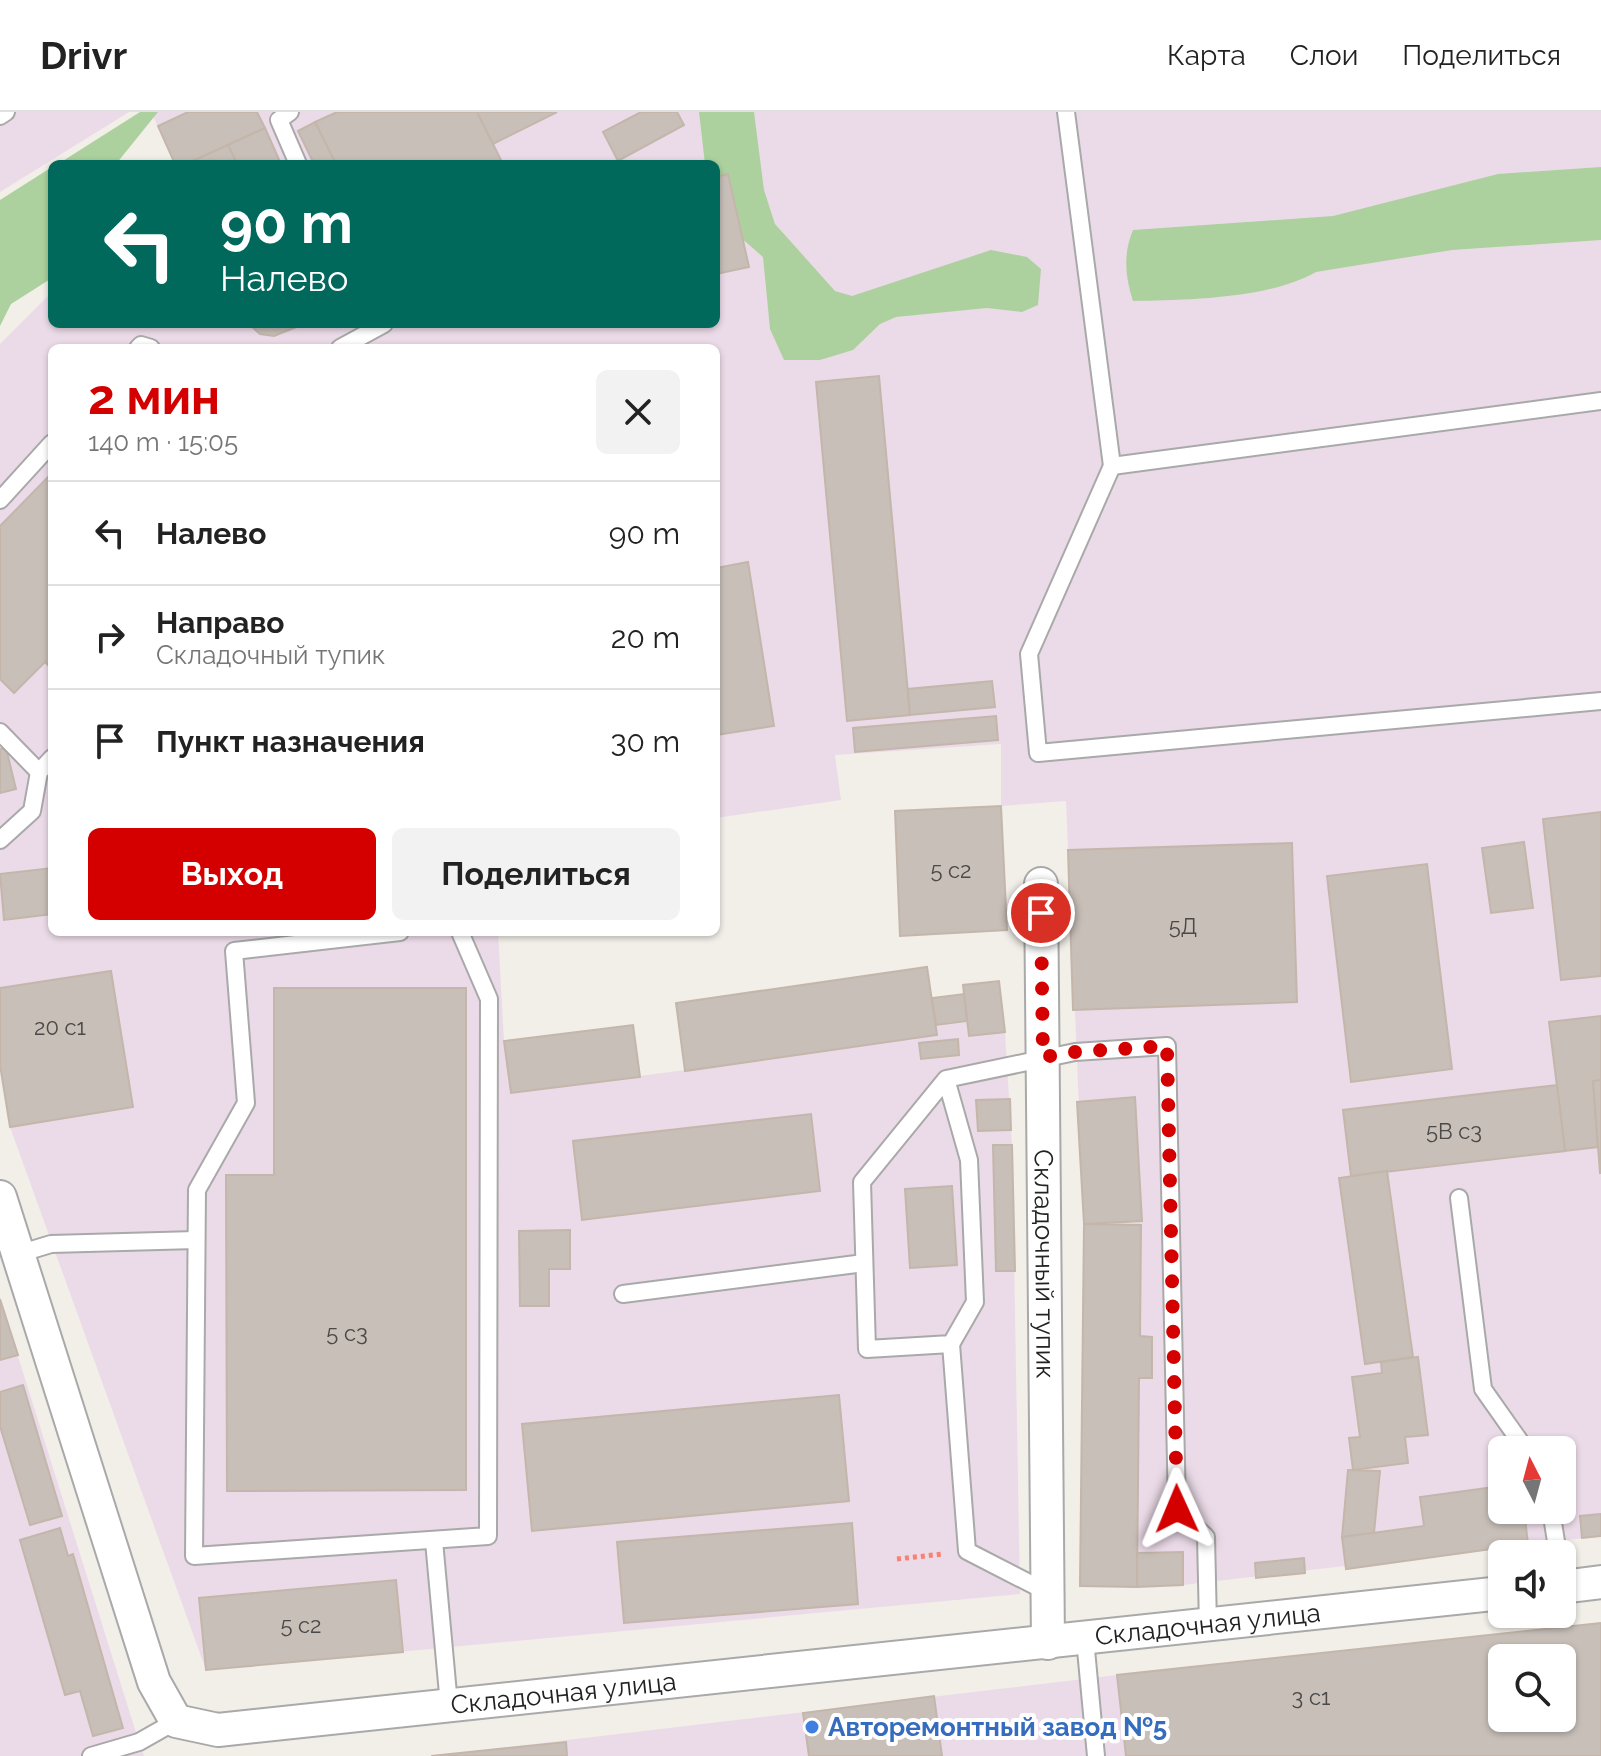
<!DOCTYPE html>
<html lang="ru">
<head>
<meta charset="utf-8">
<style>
	body { margin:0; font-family:Raleway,sans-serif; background:#f2f2f2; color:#222; height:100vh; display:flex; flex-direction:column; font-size:30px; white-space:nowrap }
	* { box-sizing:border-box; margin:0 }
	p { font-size:26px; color:#767676 }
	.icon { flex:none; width:44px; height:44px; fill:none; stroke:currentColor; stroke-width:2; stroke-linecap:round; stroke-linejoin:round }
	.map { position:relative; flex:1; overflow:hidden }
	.side { position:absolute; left:48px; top:232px; width:672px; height:592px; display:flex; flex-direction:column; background:#fff; border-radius:12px; box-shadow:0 2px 6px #0004 }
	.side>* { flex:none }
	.hud { position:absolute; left:48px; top:48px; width:672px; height:168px; border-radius:12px; box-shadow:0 2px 6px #0004; background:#00695c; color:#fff; overflow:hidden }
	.needle { width:52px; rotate:354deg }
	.tools { position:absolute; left:1488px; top:1324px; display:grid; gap:16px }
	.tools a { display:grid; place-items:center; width:88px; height:88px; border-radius:12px; background:#fff; box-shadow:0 2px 6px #0004; font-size:40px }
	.pin { position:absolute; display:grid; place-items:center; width:68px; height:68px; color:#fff; margin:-34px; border:4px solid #fff; border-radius:50%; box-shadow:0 2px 8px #0007 }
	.me { position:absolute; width:88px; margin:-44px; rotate:359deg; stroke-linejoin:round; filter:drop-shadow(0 0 6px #0008) }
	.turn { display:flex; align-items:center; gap:28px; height:168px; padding:0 40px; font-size:36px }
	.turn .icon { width:104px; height:104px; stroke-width:2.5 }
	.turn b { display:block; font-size:56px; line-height:68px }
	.round { display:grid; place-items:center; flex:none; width:84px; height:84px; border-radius:12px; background:#f2f2f2 }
	.headline { display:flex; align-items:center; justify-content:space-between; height:136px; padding:0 40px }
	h1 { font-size:48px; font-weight:700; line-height:60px; color:#d40000 }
	.cta { display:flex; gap:16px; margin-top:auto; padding:16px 40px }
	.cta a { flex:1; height:92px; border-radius:12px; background:#d40000; color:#fff; font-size:32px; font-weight:700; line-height:92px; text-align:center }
	.cta a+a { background:#f2f2f2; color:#222 }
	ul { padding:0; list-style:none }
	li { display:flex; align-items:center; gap:24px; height:104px; padding:0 40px; border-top:2px solid #e0e0e0 }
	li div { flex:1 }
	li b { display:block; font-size:30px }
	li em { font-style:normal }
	header { display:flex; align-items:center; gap:48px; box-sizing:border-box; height:112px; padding:0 40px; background:#fff; border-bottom:2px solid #e0e0e0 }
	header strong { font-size:38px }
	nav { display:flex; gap:44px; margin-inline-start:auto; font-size:28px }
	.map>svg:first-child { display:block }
	.industrial { fill:#ebdbe8; fill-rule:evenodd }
	.forest { fill:#add19e }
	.building { fill:#c7bfb8; stroke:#c4b6ab; stroke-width:2; fill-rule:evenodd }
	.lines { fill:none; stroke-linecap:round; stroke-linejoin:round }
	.service-casing { stroke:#a9a9a9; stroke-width:20 }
	.minor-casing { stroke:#a9a9a9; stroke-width:36 }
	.path { stroke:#fa8072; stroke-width:5; stroke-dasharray:4 4; stroke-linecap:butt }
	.service { stroke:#fff; stroke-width:16 }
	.minor { stroke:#fff; stroke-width:32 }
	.route { stroke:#d40000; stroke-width:14; stroke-dasharray:0 25.2 }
	.shop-dot { fill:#3f7fe0; stroke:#fff; stroke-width:3 }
	.labels { text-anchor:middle; stroke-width:8; stroke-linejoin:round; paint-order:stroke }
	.number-label { font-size:22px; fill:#4b4948 }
	.street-label { font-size:26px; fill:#222; stroke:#fff }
	.shop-label { font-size:26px; font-weight:bold; fill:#366cbe; stroke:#fff; text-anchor:start }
</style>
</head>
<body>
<header>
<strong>Drivr</strong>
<nav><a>Карта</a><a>Слои</a><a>Поделиться</a></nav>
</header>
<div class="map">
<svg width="1601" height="1644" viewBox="0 0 1601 1644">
	<rect width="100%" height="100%" fill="#f2efe9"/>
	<!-- industrial -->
	<g class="industrial">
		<path d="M0,0H129L0,80Z"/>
		<path d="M151,0H1601V1424L1183,1473L1080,1474L1084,1112L1066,689L1001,694V632L835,643L841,688L716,706V236H52V820H498L504,929L633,913L640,964L685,958L676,891L927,855L932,886L964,882L963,873L999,869L1005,920L1012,1033L1020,1482L206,1558L10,1015L0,953V232L52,180V212H716V52H175ZM1502,1338H1562V1398H1502Z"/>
		<path d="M0,1187L139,1630L144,1644H0Z"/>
		<path d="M1601,1511V1644H431L1117,1563ZM1502,1546H1562V1606H1502Z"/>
	</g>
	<!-- forest -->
	<g class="forest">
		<path d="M140,0H158L116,52H58Z"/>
		<path d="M699,0H754L764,78L775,112L835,179L852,184L991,138L1027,145L1041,157L1038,193L1022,200L987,196L896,205L880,212L853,238L820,248H784L770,217L763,145L716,104V52H705Z"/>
		<path d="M52,55V166L11,192L0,214V88Z"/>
		<path d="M1601,55V128L1452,138L1316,160C1269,187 1186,188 1133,189C1125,165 1123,141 1133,118L1333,104L1498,62Z"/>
	</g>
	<!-- building -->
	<g class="building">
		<path d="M188,0H257L265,16L186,52H175L158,14Z"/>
		<path d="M337,0H477L503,52H336L315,10Z"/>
		<path d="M477,0H557L493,32Z"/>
		<path d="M641,0H677L684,13L618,49L603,20Z"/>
		<path d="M315,10L336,52H314L298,19Z"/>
		<path d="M265,16L281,52H237L228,33Z"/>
		<path d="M228,33L237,52H186Z"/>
		<path d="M728,62L749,155L716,162V65Z"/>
		<path d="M304,212L274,224L260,222L249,212Z"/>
		<path d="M879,264L910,603L847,609L816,270Z"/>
		<path d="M52,361V557L45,550L14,581L0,567V414Z"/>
		<path d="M748,450L774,614L716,623V456Z"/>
		<path d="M992,569L995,595L910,603L908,577Z"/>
		<path d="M996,604L998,628L855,640L853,616Z"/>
		<path d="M6,636L16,677L0,681V637Z"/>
		<path d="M1001,694L1007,818L900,824L895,699Z"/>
		<path d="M1601,700V864L1561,868L1543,707Z"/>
		<path d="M1524,730L1533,796L1491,801L1482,736Z"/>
		<path d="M1292,731L1297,890L1073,898L1068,738Z"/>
		<path d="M1427,752L1452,957L1351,970L1327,764Z"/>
		<path d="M52,756V802L4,808L0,762Z"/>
		<path d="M927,855L937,923L685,959L676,891Z"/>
		<path d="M111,859L133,995L10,1015L0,953V876Z"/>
		<path d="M999,869L1005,920L969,924L963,873Z"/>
		<path d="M274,876H466V1378L227,1379L226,1063H274Z"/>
		<path d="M964,882L967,909L936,913L932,886Z"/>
		<path d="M1601,904V968L1593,969L1598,1035L1565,1039L1549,910Z"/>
		<path d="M633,913L640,965L511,981L504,929Z"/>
		<path d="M958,927L959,943L921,947L919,931Z"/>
		<path d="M1601,968V1061H1600L1593,969Z"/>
		<path d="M1557,973L1565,1039L1351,1064L1343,998Z"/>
		<path d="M1135,985L1142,1109L1084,1112L1077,990Z"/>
		<path d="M1010,987L1011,1018L978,1019L976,988Z"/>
		<path d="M811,1002L820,1079L582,1108L573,1029Z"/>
		<path d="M993,1033H1012L1015,1159H996Z"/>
		<path d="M1387,1059L1413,1245L1365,1252L1339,1066Z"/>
		<path d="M952,1074L957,1153L910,1156L905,1077Z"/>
		<path d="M1084,1112L1141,1113L1140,1224L1152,1225V1266H1139L1137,1475L1080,1474Z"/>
		<path d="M570,1118V1157H549V1194H520L519,1119Z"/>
		<path d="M0,1187L18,1243L0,1248Z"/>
		<path d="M1418,1245L1428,1323L1405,1325L1408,1351L1353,1358L1349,1326L1360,1325L1352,1265L1382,1261L1381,1250Z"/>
		<path d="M23,1273L62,1404L30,1413L0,1314V1280Z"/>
		<path d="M839,1283L849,1389L532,1419L522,1312Z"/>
		<path d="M1348,1358L1380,1359L1374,1421L1342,1425Z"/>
		<path d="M1502,1374V1398H1524L1528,1432L1346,1457L1342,1425L1424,1414L1420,1385Z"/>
		<path d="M1601,1402V1424L1582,1426L1580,1404Z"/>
		<path d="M852,1411L858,1492L624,1511L617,1430Z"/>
		<path d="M60,1416L68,1444L73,1442L123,1616L93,1624L80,1579L65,1583L20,1428Z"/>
		<path d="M1183,1440V1473L1137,1475V1441Z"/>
		<path d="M1304,1446L1305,1461L1256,1466L1255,1451Z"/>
		<path d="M396,1468L403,1540L206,1558L199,1486Z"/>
		<path d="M1601,1511V1644H1126L1117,1563ZM1502,1546H1562V1606H1502Z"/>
		<path d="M934,1584L942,1644H809L803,1601Z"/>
		<path d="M566,1630L567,1644H431Z"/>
	</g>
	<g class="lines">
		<defs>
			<g id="service">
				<path d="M290,0L279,8L298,52"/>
				<path d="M1066,0L1112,354L1601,289"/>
				<path d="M0,4L6,0"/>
				<path d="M138,236L141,233L151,236"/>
				<path d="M340,236L384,212"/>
				<path d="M1112,354L1029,542L1038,641L1601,589"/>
				<path d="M0,388L52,331"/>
				<path d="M0,620L39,660"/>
				<path d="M0,728L32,699L39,660L52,646"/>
				<path d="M400,820L234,839L246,991L197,1078L194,1444L488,1424L489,887L460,820"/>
				<path d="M946,967L969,1048L975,1190L951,1232L867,1237L862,1070L946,967L1075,940L1167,934L1177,1397L1206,1425L1208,1513"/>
				<path d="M1459,1086L1483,1277L1526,1338"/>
				<path d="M18,1142L51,1132L196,1128"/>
				<path d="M623,1182L864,1151"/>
				<path d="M951,1232L967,1439L1045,1479"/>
				<path d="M1551,1398L1558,1442"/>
				<path d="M434,1429L449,1593"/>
				<path d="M1085,1527L1096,1644"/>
				<path d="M91,1644L139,1630L176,1609"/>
			</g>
			<g id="minor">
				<path id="s1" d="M1041,772L1048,1531"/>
				<path id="s2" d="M0,1085L154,1570L176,1609L218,1618L1502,1481"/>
				<path d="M1562,1475L1601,1470"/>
			</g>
		</defs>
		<!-- service casing -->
		<use href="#service" class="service-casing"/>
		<!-- minor casing -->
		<use href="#minor" class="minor-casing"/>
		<!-- path -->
		<path class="path" d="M897,1447L943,1442"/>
		<!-- service -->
		<use href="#service" class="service"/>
		<!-- minor -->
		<use href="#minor" class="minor"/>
	</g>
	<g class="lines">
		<!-- route -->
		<path class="route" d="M1041,801L1043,945L1075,940L1167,934L1177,1397"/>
	</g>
	<!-- markers -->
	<circle class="shop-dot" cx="812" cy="1615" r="8"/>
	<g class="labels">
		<!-- number labels -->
		<g class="number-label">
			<text x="951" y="766">5 с2</text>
			<text x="1183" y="822">5Д</text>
			<text x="60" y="923">20 с1</text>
			<text x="1454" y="1027">5В с3</text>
			<text x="347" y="1229">5 с3</text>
			<text x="301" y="1521">5 с2</text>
			<text x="1311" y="1593">3 с1</text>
		</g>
		<!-- street labels -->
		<g class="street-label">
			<text dy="9" stroke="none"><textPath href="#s1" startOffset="380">Складочный тупик</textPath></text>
			<text dy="9" stroke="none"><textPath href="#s2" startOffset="1592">Складочная улица</textPath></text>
			<text dy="9" stroke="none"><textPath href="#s2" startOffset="944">Складочная улица</textPath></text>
		</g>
		<!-- shop labels -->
		<g class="shop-label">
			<text x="828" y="1624">Авторемонтный завод №5</text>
		</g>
	</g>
</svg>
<div class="tools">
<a><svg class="needle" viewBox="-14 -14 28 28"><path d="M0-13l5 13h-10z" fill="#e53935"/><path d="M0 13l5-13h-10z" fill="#767676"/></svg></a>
<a><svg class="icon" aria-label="sound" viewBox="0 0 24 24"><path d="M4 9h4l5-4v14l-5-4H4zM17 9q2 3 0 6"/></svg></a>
<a><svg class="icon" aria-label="search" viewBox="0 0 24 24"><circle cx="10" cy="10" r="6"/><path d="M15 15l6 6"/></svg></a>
</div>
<div class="pin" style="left:1041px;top:801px;background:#d93025"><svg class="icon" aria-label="arrive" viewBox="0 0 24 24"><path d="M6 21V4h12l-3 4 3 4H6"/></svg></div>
<svg class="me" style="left:1177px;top:1397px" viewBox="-20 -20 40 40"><path d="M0-17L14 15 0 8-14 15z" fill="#d40000" stroke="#fff" stroke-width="4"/></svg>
<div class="hud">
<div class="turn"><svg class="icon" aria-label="left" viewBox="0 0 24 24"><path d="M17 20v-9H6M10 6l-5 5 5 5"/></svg><div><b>90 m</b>Налево</div></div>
</div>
<section class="side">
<div class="headline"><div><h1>2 мин</h1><p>140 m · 15:05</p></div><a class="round"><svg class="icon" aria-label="close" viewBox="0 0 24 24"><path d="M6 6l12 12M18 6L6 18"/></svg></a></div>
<ul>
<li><svg class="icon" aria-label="left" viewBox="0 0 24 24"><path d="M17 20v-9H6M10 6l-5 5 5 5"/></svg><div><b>Налево</b></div><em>90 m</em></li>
<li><svg class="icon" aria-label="right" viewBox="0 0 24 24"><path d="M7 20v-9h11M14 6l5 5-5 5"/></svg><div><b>Направо</b><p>Складочный тупик</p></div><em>20 m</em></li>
<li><svg class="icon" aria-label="arrive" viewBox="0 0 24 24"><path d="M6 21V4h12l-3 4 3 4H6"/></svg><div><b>Пункт назначения</b></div><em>30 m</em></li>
</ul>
<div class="cta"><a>Выход</a><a>Поделиться</a></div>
</section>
</div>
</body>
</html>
